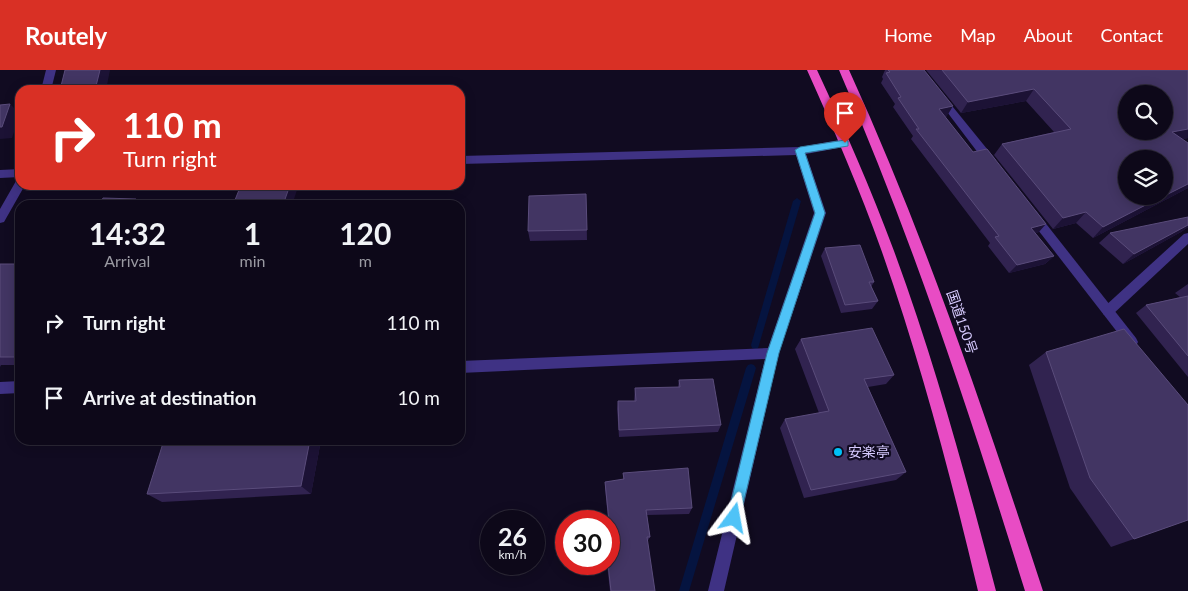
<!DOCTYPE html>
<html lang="en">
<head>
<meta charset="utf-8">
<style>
	body { margin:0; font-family:Lato,"Noto Sans JP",sans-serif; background:#1b1626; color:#f1f3f6; height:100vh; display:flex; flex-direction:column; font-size:19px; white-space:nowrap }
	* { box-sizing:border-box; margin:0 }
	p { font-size:16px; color:#9a9aa2 }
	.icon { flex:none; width:28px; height:28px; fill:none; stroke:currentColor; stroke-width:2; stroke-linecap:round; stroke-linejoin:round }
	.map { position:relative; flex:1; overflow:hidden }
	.panel { position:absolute; left:15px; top:130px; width:450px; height:245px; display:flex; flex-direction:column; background:#0d0819; border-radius:15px; box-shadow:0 2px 12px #0003,0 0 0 1px #2d2938 }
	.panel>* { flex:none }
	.hud { position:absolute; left:15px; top:15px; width:450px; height:105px; border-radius:15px; box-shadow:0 2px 12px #0003,0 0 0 1px #2d2938; background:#d93025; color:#fff; overflow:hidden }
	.tools { position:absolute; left:1118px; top:15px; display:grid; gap:10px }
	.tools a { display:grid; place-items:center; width:55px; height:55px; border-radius:50%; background:#0d0819; box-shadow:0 2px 12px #0003,0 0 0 1px #2d2938; font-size:25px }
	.speed { position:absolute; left:480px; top:440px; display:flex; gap:10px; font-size:25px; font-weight:700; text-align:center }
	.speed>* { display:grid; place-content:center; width:65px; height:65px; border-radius:50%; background:#0d0819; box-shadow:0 2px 12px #0003,0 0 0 1px #2d2938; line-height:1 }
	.speed small { font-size:12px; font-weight:400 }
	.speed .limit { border:8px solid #d22; background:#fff; color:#111 }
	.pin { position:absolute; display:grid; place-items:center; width:42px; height:42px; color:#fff; margin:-51px -21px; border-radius:50% 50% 50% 0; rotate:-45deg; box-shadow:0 0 5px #0007 }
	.pin .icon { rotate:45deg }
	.me { position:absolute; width:55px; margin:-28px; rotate:13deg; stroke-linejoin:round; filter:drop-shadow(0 0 4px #0008) }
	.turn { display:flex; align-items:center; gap:18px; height:105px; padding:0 25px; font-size:22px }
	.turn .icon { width:65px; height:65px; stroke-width:2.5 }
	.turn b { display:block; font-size:35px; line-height:42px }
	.eta { display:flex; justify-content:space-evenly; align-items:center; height:85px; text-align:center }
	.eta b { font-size:30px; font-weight:700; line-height:35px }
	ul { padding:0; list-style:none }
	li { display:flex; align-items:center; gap:15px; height:75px; padding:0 25px }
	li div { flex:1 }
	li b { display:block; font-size:19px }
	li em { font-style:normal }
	header { display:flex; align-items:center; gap:30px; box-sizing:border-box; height:70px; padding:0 25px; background:#d93025; color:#fff }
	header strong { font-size:24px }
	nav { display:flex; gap:28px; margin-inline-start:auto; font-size:18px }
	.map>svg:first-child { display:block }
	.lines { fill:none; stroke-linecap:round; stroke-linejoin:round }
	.stream { fill:#051440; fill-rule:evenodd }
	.minor { fill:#3f3284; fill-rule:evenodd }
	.tertiary { fill:#3f3284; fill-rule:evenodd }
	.trunk { fill:#e84cc4; fill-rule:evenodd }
	.wall { fill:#312350 }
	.shaded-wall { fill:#1c1235 }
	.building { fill:#423563; stroke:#5a4c7b; fill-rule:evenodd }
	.route { fill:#4fc3f7; stroke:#337fa1 }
	.poi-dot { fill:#00c1f6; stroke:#110b21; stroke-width:2 }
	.labels { text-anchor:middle; stroke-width:4.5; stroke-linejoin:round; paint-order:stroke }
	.street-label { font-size:14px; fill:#d7cbff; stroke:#110b21 }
	.poi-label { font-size:14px; fill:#d7cbff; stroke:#110b21; text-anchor:start }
</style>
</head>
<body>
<header>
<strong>Routely</strong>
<nav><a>Home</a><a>Map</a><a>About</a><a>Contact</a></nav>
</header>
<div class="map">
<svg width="1188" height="521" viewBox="0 0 1188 521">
	<rect width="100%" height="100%" fill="#110b21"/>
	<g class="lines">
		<!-- stream -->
		<g class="stream">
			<path d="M797,128L801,131L759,275L758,278L755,279L752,278L751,275L793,131Z"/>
			<path d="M751,294L754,295L756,298L689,521H679L746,298L748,295Z"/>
		</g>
		<!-- minor -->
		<g class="minor">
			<path d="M46,0H56L51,20H41Z"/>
			<path d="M845,69L849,70V76L806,84L826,143L779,283L724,521H708L765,289L460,303V291L768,278L814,143L796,85L460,94V86L800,77Z"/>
			<path d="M20,99V107L0,108V100Z"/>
			<path d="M20,110V115H25L4,152L0,153V139L16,111Z"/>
			<path d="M1188,163V174L1112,245H1104L1102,241L1104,237L1184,164Z"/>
			<path d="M20,311V323L0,324V312Z"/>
		</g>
		<!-- tertiary -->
		<g class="tertiary">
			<path d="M941,25L944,26L996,90V96H988L938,30V26Z"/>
			<path d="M1032,140L1036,141L1136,268L1138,272L1136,276L1132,277L1128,276L1028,147L1026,144L1028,141Z"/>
		</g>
		<!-- trunk -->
		<g class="trunk">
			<path d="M807,0H817C845,60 871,119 894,181C935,292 966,407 996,521H978C951,407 921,293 882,182C860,120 834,60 807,0Z"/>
			<path d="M839,0H849C926,169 985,344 1043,521H1025C970,344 913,170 839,0Z"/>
		</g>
	</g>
	<!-- wall -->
	<g class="wall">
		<path d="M885,0H924L947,46L945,47L1038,163H1035L1054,186L1045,194L1009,203L988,176L990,173L911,69L913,66L893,37L895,34L881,13L883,9L882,7Z"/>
		<path d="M926,0H1188V68L1182,69L1188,118L1093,168L1076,153L1053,159L994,85L1002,74L1054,62L1026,31L961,43Z"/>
		<path d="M586,124L587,170L530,171L528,161Z"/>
		<path d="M1188,155V157L1181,162L1123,194L1099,173L1110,163Z"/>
		<path d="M825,178L874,212L871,217L878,231L872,239L841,243L821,186Z"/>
		<path d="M0,194H20V295H1L0,297Z"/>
		<path d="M1188,214V307L1136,243L1146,235L1180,227L1175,223Z"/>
		<path d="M801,269L894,305L886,314L868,317L906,402L896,410L804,428L780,358L785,349L819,343L795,279Z"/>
		<path d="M1046,282L1188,450L1111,477L1070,418L1029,295Z"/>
		<path d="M679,310L721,355L718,362L619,367L617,339L618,331H634L635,318L678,317Z"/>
		<path d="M321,370L311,424L162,432L147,424Z"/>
		<path d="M623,403L692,438L689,444L647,445L650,467L647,472L655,521H610L607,494H609L611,480L605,418V412L623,410Z"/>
	</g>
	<!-- shaded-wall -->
	<g class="shaded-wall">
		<path d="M100,0H110L106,20H95Z"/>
		<path d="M1034,19L1026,31L961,43L968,32Z"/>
		<path d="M10,34L20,44L12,68L0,69V57Z"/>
		<path d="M953,36L947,46L933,49L939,39Z"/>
		<path d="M1188,59V68L1161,74L1172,62Z"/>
		<path d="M1188,114V118L1093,168L1103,157Z"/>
		<path d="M290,115H297L298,117L292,135H283Z"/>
		<path d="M136,129L142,135H133Z"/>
		<path d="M1086,142L1076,153L1053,159L1063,148Z"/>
		<path d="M1046,154L1038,163L1023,166L1031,158Z"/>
		<path d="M1188,155V157L1181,162L1123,194L1134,184Z"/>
		<path d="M1054,186L1045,194L1009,203L1017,195Z"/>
		<path d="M310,370H321L311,424L301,416Z"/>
	</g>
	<!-- building -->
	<g class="building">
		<path d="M65,0H100L95,20H60Z"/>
		<path d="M888,0H924L953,36L939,39L973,82L987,79L1046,154L1031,158L1054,186L1017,195L995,167L999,166L916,59H919L898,28L901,27L886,3L890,2Z"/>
		<path d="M942,0H1188V59L1172,62L1188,73V114L1164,126V89H1126V126H1163L1103,157L1086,142L1063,148L1002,74L1071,59L1034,19L968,32ZM1126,24H1164V61H1126Z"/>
		<path d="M10,34L2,57H0V35Z"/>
		<path d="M241,115H290L283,135H233Z"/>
		<path d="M586,124L587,160L528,161L529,126Z"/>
		<path d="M103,128L136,129L133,135H99Z"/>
		<path d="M1188,147V155L1134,184L1110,163Z"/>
		<path d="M860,175L874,212H869L878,231L845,235L825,178Z"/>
		<rect x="0" y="194" width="20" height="93"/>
		<path d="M1188,226V286L1146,235Z"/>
		<path d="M872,258L894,305L864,309L906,402L811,420L785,349L829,341L801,269Z"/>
		<path d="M1124,259L1188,335V450L1134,469L1090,408L1046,282Z"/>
		<path d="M713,309L721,355L619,360L618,331H636L635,318L680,317L679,310Z"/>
		<path d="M164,370H310L301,416L147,424Z"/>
		<path d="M688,398L692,438L646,440L650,467H647L655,521H611L608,494L609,480H612L605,412L624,409L623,403Z"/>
	</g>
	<!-- route -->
	<path class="route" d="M845,70L848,71V76L805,83L825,143L779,283L740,448L738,453L734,455L729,453L727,448L767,283L815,143L795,80L800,77Z"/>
	<!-- markers -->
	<circle class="poi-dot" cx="838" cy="382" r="5"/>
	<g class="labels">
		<!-- street labels -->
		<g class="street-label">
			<text transform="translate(962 252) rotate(71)" y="5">国道150号</text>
		</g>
		<!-- poi labels -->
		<g class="poi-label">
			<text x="848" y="387">安楽亭</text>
		</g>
	</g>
</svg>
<div class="tools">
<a><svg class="icon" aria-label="search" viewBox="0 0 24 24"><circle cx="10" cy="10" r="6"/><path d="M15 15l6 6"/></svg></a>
<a><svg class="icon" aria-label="layers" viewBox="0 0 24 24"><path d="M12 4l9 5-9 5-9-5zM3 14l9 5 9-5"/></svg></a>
</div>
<div class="speed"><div>26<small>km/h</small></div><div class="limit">30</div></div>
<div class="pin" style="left:845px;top:73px;background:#d93025"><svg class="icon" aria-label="arrive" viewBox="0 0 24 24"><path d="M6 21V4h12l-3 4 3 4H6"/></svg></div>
<svg class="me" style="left:734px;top:448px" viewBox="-20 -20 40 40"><path d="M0-17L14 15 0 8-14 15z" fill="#4fc3f7" stroke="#fff" stroke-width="4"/></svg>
<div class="hud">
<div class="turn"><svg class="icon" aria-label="right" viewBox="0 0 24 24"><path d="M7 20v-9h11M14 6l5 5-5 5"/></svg><div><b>110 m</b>Turn right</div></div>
</div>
<section class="panel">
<div class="eta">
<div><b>14:32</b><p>Arrival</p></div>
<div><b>1</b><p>min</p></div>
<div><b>120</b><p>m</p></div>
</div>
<ul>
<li><svg class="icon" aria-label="right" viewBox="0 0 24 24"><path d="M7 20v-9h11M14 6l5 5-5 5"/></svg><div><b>Turn right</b></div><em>110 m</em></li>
<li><svg class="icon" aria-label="arrive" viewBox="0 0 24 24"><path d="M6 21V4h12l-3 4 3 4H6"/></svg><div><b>Arrive at destination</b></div><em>10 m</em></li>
</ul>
</section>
</div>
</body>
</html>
